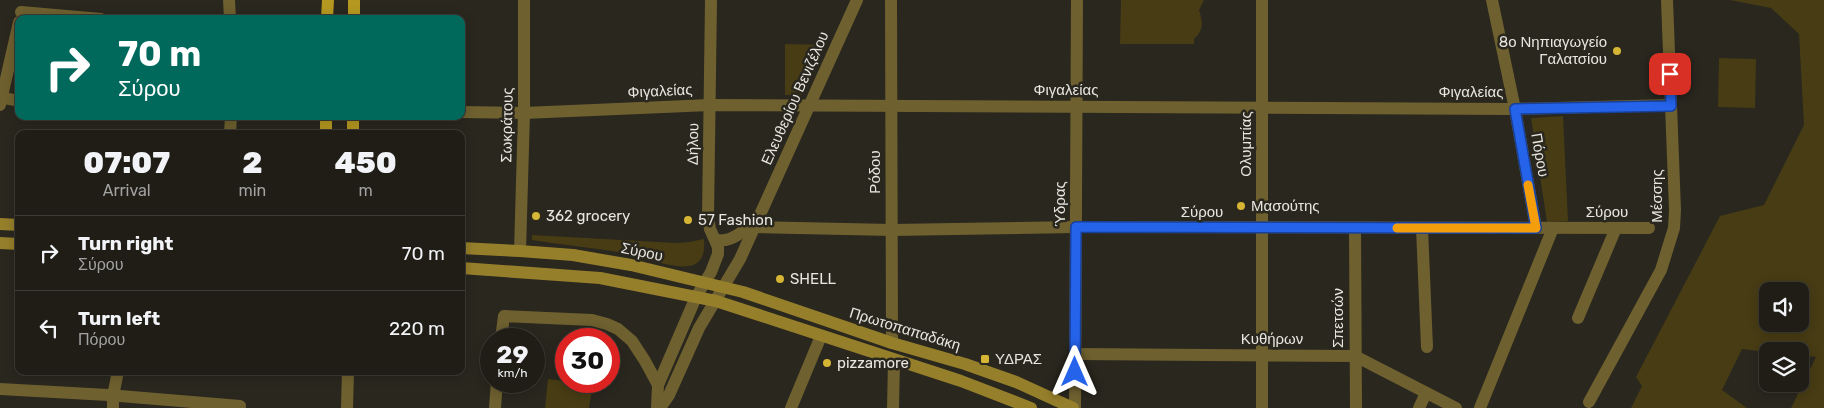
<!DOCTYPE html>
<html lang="en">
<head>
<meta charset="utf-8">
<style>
	body { margin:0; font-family:Rubik,sans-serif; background:#2c2a23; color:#f1f3f6; height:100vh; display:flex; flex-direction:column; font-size:19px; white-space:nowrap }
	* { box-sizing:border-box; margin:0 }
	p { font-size:16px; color:#a1a2a1 }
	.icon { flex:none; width:28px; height:28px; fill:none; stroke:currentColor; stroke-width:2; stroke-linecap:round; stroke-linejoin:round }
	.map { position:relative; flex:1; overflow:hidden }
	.drawer { position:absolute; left:15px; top:130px; width:450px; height:245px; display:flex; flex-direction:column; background:#1f1d16; border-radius:10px; box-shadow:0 2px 12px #0003,0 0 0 1px #3c3b35 }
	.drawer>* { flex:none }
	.hud { position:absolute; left:15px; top:15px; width:450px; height:105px; border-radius:10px; box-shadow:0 2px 12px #0003,0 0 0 1px #3c3b35; background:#00695c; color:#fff; overflow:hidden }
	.buttons { position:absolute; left:1759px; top:282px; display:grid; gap:10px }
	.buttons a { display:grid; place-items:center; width:50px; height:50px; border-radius:10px; background:#1f1d16; box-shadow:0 2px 12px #0003,0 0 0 1px #3c3b35; font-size:25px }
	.speed { position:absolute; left:480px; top:328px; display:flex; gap:10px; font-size:25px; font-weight:700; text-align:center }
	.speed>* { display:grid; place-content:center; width:65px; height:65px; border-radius:50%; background:#1f1d16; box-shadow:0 2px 12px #0003,0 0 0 1px #3c3b35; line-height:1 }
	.speed small { font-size:12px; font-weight:400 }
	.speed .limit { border:8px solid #d22; background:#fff; color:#111 }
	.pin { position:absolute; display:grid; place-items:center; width:42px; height:42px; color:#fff; margin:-21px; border-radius:10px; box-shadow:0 2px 8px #0006 }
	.me { position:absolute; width:55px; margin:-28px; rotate:0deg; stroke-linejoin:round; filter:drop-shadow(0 0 4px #0008) }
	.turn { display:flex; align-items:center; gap:18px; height:105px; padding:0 20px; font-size:22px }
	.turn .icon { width:65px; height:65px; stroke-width:2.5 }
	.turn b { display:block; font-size:35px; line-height:42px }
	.eta { display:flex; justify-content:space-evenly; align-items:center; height:85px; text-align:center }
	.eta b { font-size:30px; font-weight:800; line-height:35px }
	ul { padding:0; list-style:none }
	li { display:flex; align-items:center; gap:15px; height:75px; padding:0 20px; border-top:1px solid #3c3b35 }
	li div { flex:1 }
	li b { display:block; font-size:19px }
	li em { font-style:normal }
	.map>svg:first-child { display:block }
	.green { fill:#473c14; fill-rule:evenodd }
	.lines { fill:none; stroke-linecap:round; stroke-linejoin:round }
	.minor { stroke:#6e602f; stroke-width:12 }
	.tertiary { stroke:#6e602f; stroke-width:12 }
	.secondary { stroke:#967f2b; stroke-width:12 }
	.primary { stroke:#b59820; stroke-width:12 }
	.route-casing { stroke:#184099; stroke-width:12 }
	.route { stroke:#2563eb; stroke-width:9 }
	.slow { stroke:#f59e0b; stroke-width:9 }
	.poi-dot { fill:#d6b534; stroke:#29271e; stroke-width:2 }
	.labels { text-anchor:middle; stroke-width:5; stroke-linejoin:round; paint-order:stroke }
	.poi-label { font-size:15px; fill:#e7e6e0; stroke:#29271e; text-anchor:start }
	.street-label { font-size:15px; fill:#e7e6e0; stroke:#29271e }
</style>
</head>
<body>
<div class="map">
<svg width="1824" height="408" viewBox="0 0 1824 408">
	<rect width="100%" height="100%" fill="#29271e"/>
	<!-- green -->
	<g class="green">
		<path d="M1121,0H1204L1199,10C1203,23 1204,30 1194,39V44H1120Z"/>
		<path d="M1730,0H1824V408H1791L1816,357L1800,355V351L1767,352L1742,349L1722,390L1747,408H1631L1642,386L1636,377L1720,216L1764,205L1804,125L1799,34L1771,8ZM1800,291V324H1768V291Z"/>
		<path d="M785,44L825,45L802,95H785Z"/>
		<path d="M1719,58L1756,59L1755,108L1718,107Z"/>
		<path d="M1563,116L1568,221L1547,222L1531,118Z"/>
		<path d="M532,235L676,243L689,242L704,239C705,249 704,261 693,265C675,271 643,256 625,253C594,248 563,245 532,240Z"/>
		<path d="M548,379L574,382V387L592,389L589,408H545Z"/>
	</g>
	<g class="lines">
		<!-- minor -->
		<g class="minor">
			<path d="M229,0L230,19"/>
			<path d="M891,0L892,343"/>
			<path d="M1262,0V408"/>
			<path d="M1492,0L1515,109L1536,228"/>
			<path d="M21,12L101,19"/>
			<path d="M0,97L19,101"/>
			<path d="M0,105L19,22"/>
			<path d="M461,112L524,113L710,105L1510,109L1671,105"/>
			<path d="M230,134L231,116"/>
			<path d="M755,227L892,230L1076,227L1649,228"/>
			<path d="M1355,228L1356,408"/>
			<path d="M1422,228L1427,347"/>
			<path d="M715,239C731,245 747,228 757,218"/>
			<path d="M520,251L524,113V0"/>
			<path d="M1578,318L1616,228"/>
			<path d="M501,339L504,316L592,320L607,324L618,329L632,341L645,361L658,385"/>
			<path d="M1075,354L1355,356L1456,408"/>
			<path d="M0,389L108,395L240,406"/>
			<path d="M1589,402L1661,270L1674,228L1675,210L1667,0"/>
			<path d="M113,408V396L118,371"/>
			<path d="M495,408L497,381"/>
			<path d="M657,408L658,385L696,297L711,272L718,254V247L710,229L708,218L711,0"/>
			<path d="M660,408L669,395L699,328L740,259L857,0"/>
			<path d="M791,408L821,336"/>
			<path d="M893,408L894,360"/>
			<path d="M1075,408L1077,0"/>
			<path d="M1419,408L1426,393"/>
			<path d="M1480,408L1553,228"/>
		</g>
		<!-- tertiary -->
		<path class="tertiary" d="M347,408L348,371"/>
		<!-- secondary -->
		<g class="secondary">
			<path d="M0,224L19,225"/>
			<path d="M0,243L19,244"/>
			<path d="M461,248L520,251L573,255L631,265L743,292L892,343L965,364L1016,382L1073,408"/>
			<path d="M461,268L600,278L716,301L961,381L1031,408"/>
		</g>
		<!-- primary -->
		<g class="primary">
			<path d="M327,19L328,0"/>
			<path d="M354,19V0"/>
			<path d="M326,134V116"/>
			<path d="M353,134V116"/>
		</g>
	</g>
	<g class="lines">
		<defs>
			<path id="route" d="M1075,372L1076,227L1536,228L1515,109L1671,106L1670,74"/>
		</defs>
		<!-- route casing -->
		<use href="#route" class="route-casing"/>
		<!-- route -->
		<use href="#route" class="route"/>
		<!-- slow -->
		<path class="slow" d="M1397,228H1536L1528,185"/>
	</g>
	<!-- markers -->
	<g class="poi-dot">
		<circle cx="1617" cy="51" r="5"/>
		<circle cx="1241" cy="206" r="5"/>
		<circle cx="536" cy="216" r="5"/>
		<circle cx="688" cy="220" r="5"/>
		<circle cx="780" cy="279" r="5"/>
		<rect x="980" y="354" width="10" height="10" rx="2.5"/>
		<circle cx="827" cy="363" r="5"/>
	</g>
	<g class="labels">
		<!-- poi labels -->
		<g class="poi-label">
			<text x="1607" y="47" text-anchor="end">8ο Νηπιαγωγείο<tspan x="1607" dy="17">Γαλατσίου</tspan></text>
			<text x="1251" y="211">Μασούτης</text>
			<text x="546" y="221">362 grocery</text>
			<text x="698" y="225">57 Fashion</text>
			<text x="790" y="284">SHELL</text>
			<text x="995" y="364">ΥΔΡΑΣ</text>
			<text x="837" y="368">pizzamore</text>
		</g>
		<!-- street labels -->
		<g class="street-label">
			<text x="1066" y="95">Φιγαλείας</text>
			<text transform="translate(660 91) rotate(-3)" y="5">Φιγαλείας</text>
			<text x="1471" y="97">Φιγαλείας</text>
			<text transform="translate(795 98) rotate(-66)" y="5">Ελευθερίου Βενιζέλου</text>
			<text transform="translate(507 125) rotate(-89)" y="5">Σωκράτους</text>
			<text transform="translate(693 144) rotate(-89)" y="5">Δήλου</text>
			<text transform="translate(1246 144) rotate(-90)" y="5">Ολυμπίας</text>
			<text transform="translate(1540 155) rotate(80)" y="5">Πόρου</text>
			<text transform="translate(875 172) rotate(-90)" y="5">Ρόδου</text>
			<text transform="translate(1657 196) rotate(-90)" y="5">Μέσσης</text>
			<text transform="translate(1060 204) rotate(-90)" y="5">Ύδρας</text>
			<text x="1202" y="217">Σύρου</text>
			<text x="1607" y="217">Σύρου</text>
			<text transform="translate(642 252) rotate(12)" y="5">Σύρου</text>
			<text transform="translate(1338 318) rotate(-90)" y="5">Σπετσών</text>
			<text transform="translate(905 329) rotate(17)" y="5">Πρωτοπαπαδάκη</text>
			<text x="1272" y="344">Κυθήρων</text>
		</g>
	</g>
</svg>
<div class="buttons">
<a><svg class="icon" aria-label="sound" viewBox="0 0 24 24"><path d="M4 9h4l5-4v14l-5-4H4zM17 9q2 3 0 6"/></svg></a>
<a><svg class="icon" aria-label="layers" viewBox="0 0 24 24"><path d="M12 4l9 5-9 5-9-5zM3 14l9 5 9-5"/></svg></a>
</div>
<div class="speed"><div>29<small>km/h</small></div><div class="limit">30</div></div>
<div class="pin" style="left:1670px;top:74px;background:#d93025"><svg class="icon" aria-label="arrive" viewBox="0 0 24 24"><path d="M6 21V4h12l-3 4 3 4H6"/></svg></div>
<svg class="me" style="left:1075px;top:372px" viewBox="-20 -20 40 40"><path d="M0-17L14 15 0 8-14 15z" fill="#2563eb" stroke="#fff" stroke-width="4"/></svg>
<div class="hud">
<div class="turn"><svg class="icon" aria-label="right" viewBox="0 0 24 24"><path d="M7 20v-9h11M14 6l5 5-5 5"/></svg><div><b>70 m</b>Σύρου</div></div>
</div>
<section class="drawer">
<div class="eta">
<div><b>07:07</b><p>Arrival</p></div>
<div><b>2</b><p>min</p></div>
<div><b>450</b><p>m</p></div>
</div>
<ul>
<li><svg class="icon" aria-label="right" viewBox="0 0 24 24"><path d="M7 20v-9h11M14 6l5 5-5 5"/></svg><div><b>Turn right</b><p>Σύρου</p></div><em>70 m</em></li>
<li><svg class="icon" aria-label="left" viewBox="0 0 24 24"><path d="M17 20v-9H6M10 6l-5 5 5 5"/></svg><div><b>Turn left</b><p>Πόρου</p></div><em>220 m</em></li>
</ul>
</section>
</div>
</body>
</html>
